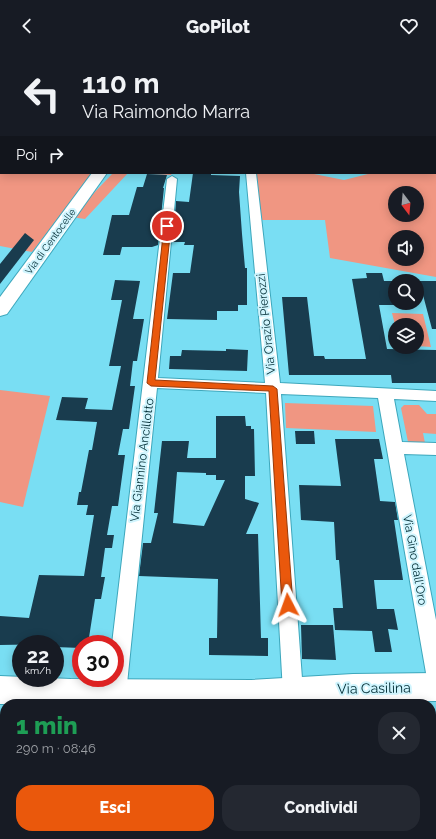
<!DOCTYPE html>
<html lang="it">
<head>
<meta charset="utf-8">
<style>
	body { margin:0; font-family:Raleway,sans-serif; background:#242831; color:#f1f3f6; height:100vh; display:flex; flex-direction:column; font-size:15px; white-space:nowrap }
	* { box-sizing:border-box; margin:0 }
	p { font-size:13px; color:#9ea1a6 }
	.icon { flex:none; width:22px; height:22px; fill:none; stroke:currentColor; stroke-width:2; stroke-linecap:round; stroke-linejoin:round }
	.map { position:relative; flex:1; overflow:hidden }
	.details { position:absolute; left:0px; top:647px; width:436px; height:140px; display:flex; flex-direction:column; background:#171b24; border-radius:16px 16px 0 0; box-shadow:0 2px 10px #0003 }
	.details>* { flex:none }
	.hud { position:absolute; left:0px; top:0px; width:436px; height:122px; box-shadow:0 2px 10px #0003; background:#171b24; color:#f1f3f6; overflow:hidden }
	.needle { width:26px; rotate:164deg }
	.controls { position:absolute; left:388px; top:134px; display:grid; gap:8px }
	.controls a { display:grid; place-items:center; width:36px; height:36px; border-radius:50%; background:#171b24; box-shadow:0 2px 10px #0003; font-size:20px }
	.speed { position:absolute; left:12px; top:583px; display:flex; gap:8px; font-size:20px; font-weight:700; text-align:center }
	.speed>* { display:grid; place-content:center; width:52px; height:52px; border-radius:50%; background:#171b24; box-shadow:0 2px 10px #0003; line-height:1 }
	.speed small { font-size:10px; font-weight:400 }
	.speed .limit { border:6px solid #d22; background:#fff; color:#111 }
	.pin { position:absolute; display:grid; place-items:center; width:34px; height:34px; color:#fff; margin:-17px; border:2px solid #fff; border-radius:50%; box-shadow:0 1px 4px #0007 }
	.me { position:absolute; width:44px; margin:-22px; rotate:356deg; stroke-linejoin:round; filter:drop-shadow(0 0 3px #0008) }
	.turn { display:flex; align-items:center; gap:14px; height:84px; padding:0 16px; font-size:18px }
	.turn .icon { width:52px; height:52px; stroke-width:2.5 }
	.turn b { display:block; font-size:28px; line-height:34px }
	.then { display:flex; align-items:center; height:38px; padding:0 16px; background:#0003; gap:8px; font-size:15px }
	.round { display:grid; place-items:center; flex:none; width:42px; height:42px; border-radius:16px; background:#242831 }
	.overview { display:flex; align-items:center; justify-content:space-between; height:68px; padding:0 16px }
	h1 { font-size:24px; font-weight:800; line-height:30px; color:#1e9e55 }
	.button { display:flex; gap:8px; margin-top:auto; padding:8px 16px }
	.button a { flex:1; height:46px; border-radius:16px; background:#ea580c; color:#fff; font-size:16px; font-weight:800; line-height:46px; text-align:center }
	.button a+a { background:#242831; color:#f1f3f6 }
	header { display:flex; justify-content:space-between; align-items:center; height:52px; padding:0 16px; background:#171b24; font-size:18px; font-weight:800 }
	.map>svg:first-child { display:block }
	.green { fill:#f09682; fill-rule:evenodd }
	.building { fill:#193c4e; fill-rule:evenodd }
	.lines { fill:none; stroke-linecap:round; stroke-linejoin:round }
	.street-casing { stroke:#3da7bc; stroke-width:2 }
	.secondary-casing { stroke:#3da7bc; stroke-width:2 }
	.street { fill:#fff; fill-rule:evenodd }
	.secondary { fill:#fff; fill-rule:evenodd }
	.route { fill:#ea580c; stroke:#983908 }
	.labels { text-anchor:middle; stroke-width:4; stroke-linejoin:round; paint-order:stroke }
	.far-street-label { font-size:10px; fill:#002c34; stroke:#d0f5fe }
	.street-label { font-size:12px; fill:#002c34; stroke:#d0f5fe }
	.near-street-label { font-size:14px; fill:#002c34; stroke:#d0f5fe }
</style>
</head>
<body>
<header><svg class="icon" aria-label="back" viewBox="0 0 24 24"><path d="M15 5l-7 7 7 7"/></svg>GoPilot<svg class="icon" aria-label="heart" viewBox="0 0 24 24"><path d="M12 20l-8-8c-3-5 5-10 8-4 3-6 11-1 8 4z"/></svg></header>
<div class="map">
<svg width="436" height="787" viewBox="0 0 436 787">
	<rect width="100%" height="100%" fill="#79def3"/>
	<!-- green -->
	<g class="green">
		<path d="M0,0L191,1H1V121H93L32,200L0,194Z"/>
		<path d="M436,104V225L330,206L325,168H262L255,121H309L344,128L372,121H435ZM395,141H417V163H395ZM395,185H417V207H395Z"/>
		<path d="M113,121H172L171,123L128,121L85,167L71,165Z"/>
		<path d="M392,261L423,262L431,295L417,294V273H395Z"/>
		<path d="M0,338L50,344L23,455L0,450Z"/>
		<path d="M285,351L373,354L376,380L286,376Z"/>
		<path d="M404,353H419L427,362H436V382L423,381L425,391L408,390L401,356Z"/>
		<path d="M431,723H436V787H0L1,772L5,762V782H431Z"/>
	</g>
	<!-- building -->
	<g class="building">
		<path d="M193,121H211V123L240,124L239,140L242,182L245,216H247V253H238V259H217V268L167,267L173,221H190L194,193H184L185,190H173L176,149L189,150Z"/>
		<path d="M147,122L167,123L163,136H164L158,193L152,195H122L120,203H103L112,163H129L137,135H143Z"/>
		<path d="M25,181L34,188L0,232V212Z"/>
		<path d="M366,221H382L384,229H395V251L397,253H379L387,297L436,298V331H392L391,323H289L282,245H307L314,304H324L325,307H366L352,227L367,226Z"/>
		<path d="M115,228L140,229L133,267H144L137,309H133L130,334H135L129,377H123L118,403H125L118,454H112L107,483H114L112,496H105L101,525H105L101,547H95L88,592H81V596L55,595V592L0,593V564L29,566L39,523L84,524L94,463H86L88,453H77L79,440H81L89,398H92L97,370L56,368L62,345L88,346L85,357L112,358L121,314H109L122,248H111Z"/>
		<path d="M417,229H436V277H432L423,243H417Z"/>
		<path d="M226,297L248,298L247,319L169,317L170,304H181L182,298L226,299Z"/>
		<path d="M216,364H245L246,374H251V377H254L255,424H245V447L259,451L246,482H258L261,586H268V604L209,603V586H217L218,527L139,524L143,491H151L158,461H154L162,389H189L187,406H216ZM177,420L206,421V423H216V428H225L204,474L173,471Z"/>
		<path d="M295,379H314L315,392H296Z"/>
		<path d="M335,387H379L383,407H374L380,449L395,450L398,468H394L403,528H374L377,557H394L398,578L388,577L392,600H375L372,579L335,578L333,556H343L339,508H336L334,470L301,468L299,433L341,434Z"/>
		<path d="M301,573H333L336,608L302,607Z"/>
	</g>
	<g class="lines">
		<defs>
			<path id="street" d="M246,121H256L280,331L436,339V349L394,347L402,390L436,391V403L404,402L436,568V631L429,628L426,621L378,346L281,342L303,640L300,647L293,650L286,647L283,640L266,341L157,336L126,642L123,649L116,652L109,649L106,642L108,626H115V592H112L167,127L172,124L177,127L158,326L265,331Z"/>
			<g id="secondary">
				<path d="M192,0H204L205,1H193Z"/>
				<path d="M92,121H107L7,262L0,264V245Z"/>
				<path d="M436,621V649L353,650L316,652H0V624L71,627L251,628L353,622Z"/>
				<rect x="0" y="673" width="5" height="30"/>
				<rect x="431" y="675" width="5" height="30"/>
			</g>
		</defs>
		<!-- street casing -->
		<use href="#street" class="street-casing"/>
		<!-- secondary casing -->
		<use href="#secondary" class="secondary-casing"/>
		<!-- street -->
		<use href="#street" class="street"/>
		<!-- secondary -->
		<use href="#secondary" class="secondary"/>
	</g>
	<!-- route -->
	<path class="route" d="M167,172L171,174L155,328L273,334L277,337L293,553L292,557L288,558L284,557L282,553L269,339L151,334L147,331L164,174Z"/>
	<g class="labels">
		<!-- far-street labels -->
		<g class="far-street-label">
			<text transform="translate(50 189) rotate(-54)" y="4">Via di Centocelle</text>
		</g>
		<!-- street labels -->
		<g class="street-label">
			<text transform="translate(266 272) rotate(-96)" y="4">Via Orazio Pierozzi</text>
			<text transform="translate(142 408) rotate(-83)" y="4">Via Giannino Ancillotto</text>
			<text transform="translate(415 508) rotate(80)" y="4">Via Gino dall'Oro</text>
		</g>
		<!-- near-street labels -->
		<g class="near-street-label">
			<text transform="translate(374 636) rotate(-1)" y="5">Via Casilina</text>
		</g>
	</g>
</svg>
<div class="controls">
<a><svg class="needle" viewBox="-14 -14 28 28"><path d="M0-13l5 13h-10z" fill="#e53935"/><path d="M0 13l5-13h-10z" fill="#9ea1a6"/></svg></a>
<a><svg class="icon" aria-label="sound" viewBox="0 0 24 24"><path d="M4 9h4l5-4v14l-5-4H4zM17 9q2 3 0 6"/></svg></a>
<a><svg class="icon" aria-label="search" viewBox="0 0 24 24"><circle cx="10" cy="10" r="6"/><path d="M15 15l6 6"/></svg></a>
<a><svg class="icon" aria-label="layers" viewBox="0 0 24 24"><path d="M12 4l9 5-9 5-9-5zM3 14l9 5 9-5"/></svg></a>
</div>
<div class="speed"><div>22<small>km/h</small></div><div class="limit">30</div></div>
<div class="pin" style="left:167px;top:174px;background:#d93025"><svg class="icon" aria-label="arrive" viewBox="0 0 24 24"><path d="M6 21V4h12l-3 4 3 4H6"/></svg></div>
<svg class="me" style="left:288px;top:553px" viewBox="-20 -20 40 40"><path d="M0-17L14 15 0 8-14 15z" fill="#ea580c" stroke="#fff" stroke-width="4"/></svg>
<div class="hud">
<div class="turn"><svg class="icon" aria-label="left" viewBox="0 0 24 24"><path d="M17 20v-9H6M10 6l-5 5 5 5"/></svg><div><b>110 m</b>Via Raimondo Marra</div></div>
<div class="then">Poi<svg class="icon" aria-label="right" viewBox="0 0 24 24"><path d="M7 20v-9h11M14 6l5 5-5 5"/></svg></div>
</div>
<section class="details">
<div class="overview"><div><h1>1 min</h1><p>290 m · 08:46</p></div><a class="round"><svg class="icon" aria-label="close" viewBox="0 0 24 24"><path d="M6 6l12 12M18 6L6 18"/></svg></a></div>
<div class="button"><a>Esci</a><a>Condividi</a></div>
</section>
</div>
</body>
</html>
